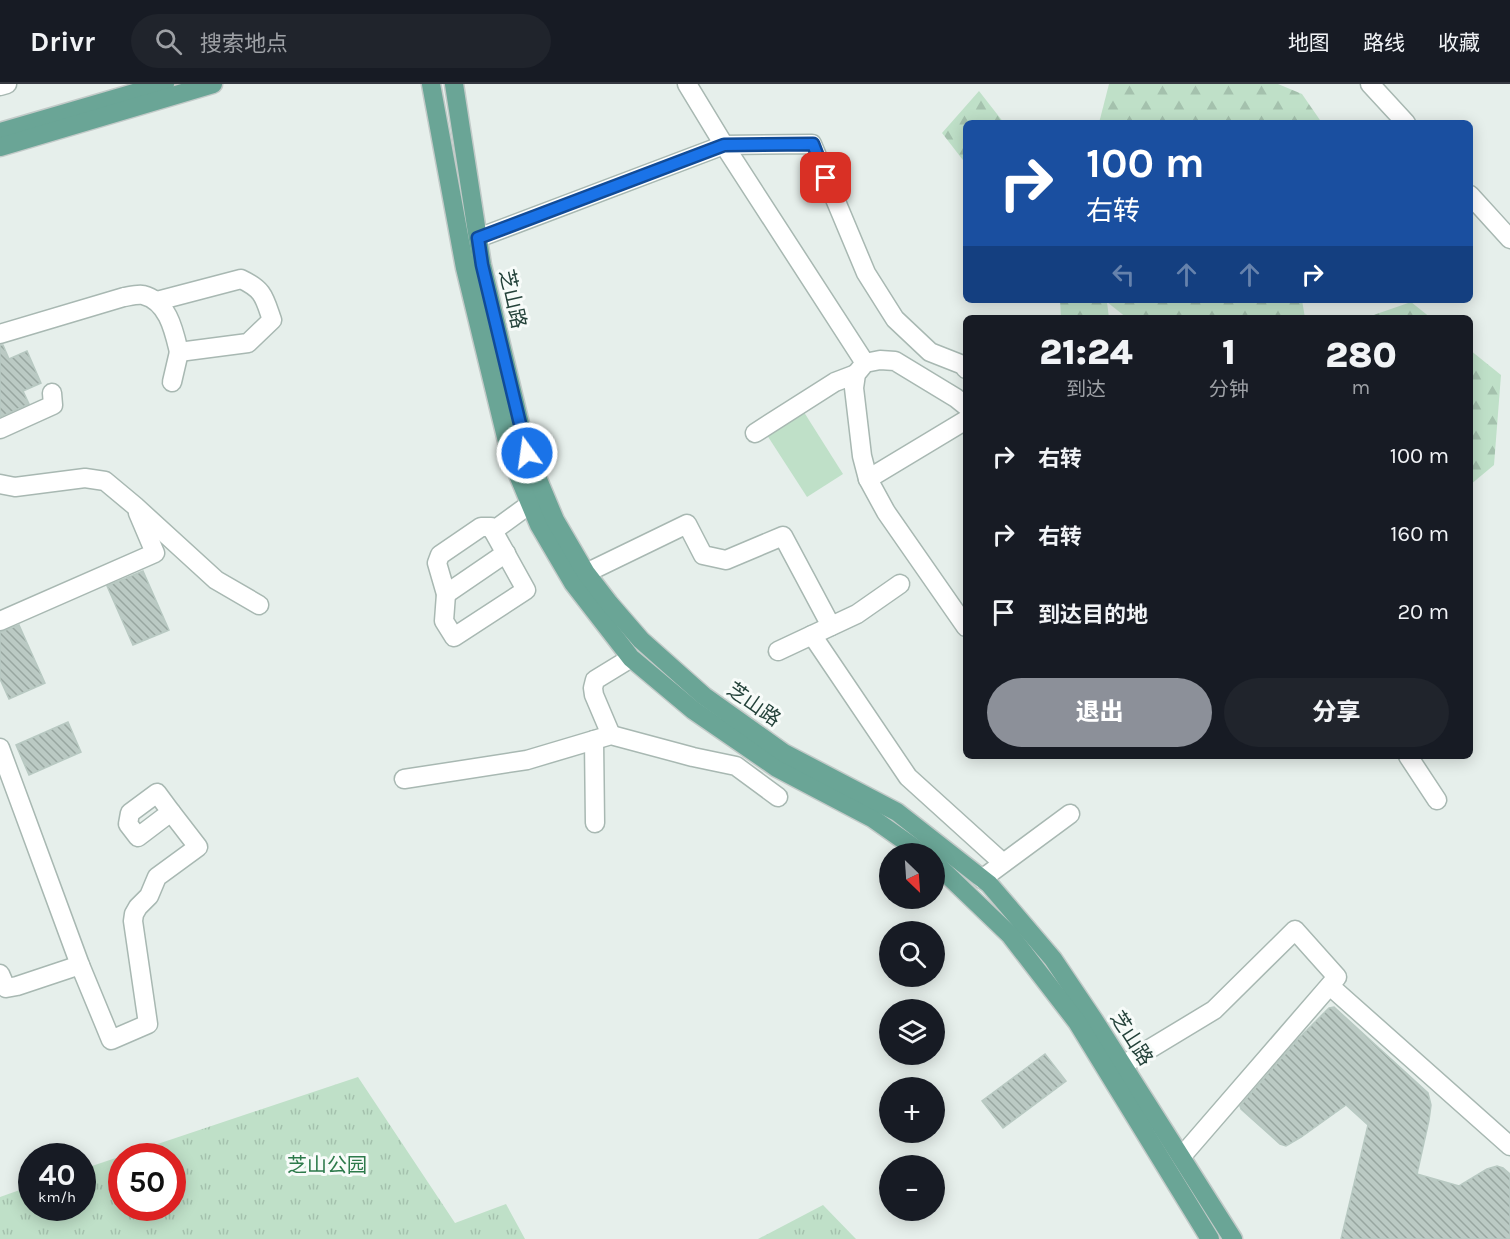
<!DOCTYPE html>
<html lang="zh">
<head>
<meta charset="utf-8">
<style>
	body { margin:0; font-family:Karla,"Noto Sans SC",sans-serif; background:#20242c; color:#f1f3f6; height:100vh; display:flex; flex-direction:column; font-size:22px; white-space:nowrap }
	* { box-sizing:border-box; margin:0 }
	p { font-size:20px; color:#9ea1a6 }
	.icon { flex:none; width:33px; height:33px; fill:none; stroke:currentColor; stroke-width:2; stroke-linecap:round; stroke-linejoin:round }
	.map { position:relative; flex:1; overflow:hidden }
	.drawer { position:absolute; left:963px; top:231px; width:510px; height:444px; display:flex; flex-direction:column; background:#171b24; border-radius:9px; box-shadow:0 3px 15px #0003 }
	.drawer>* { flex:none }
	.banner { position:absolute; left:963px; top:36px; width:510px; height:183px; border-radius:9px; box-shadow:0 3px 15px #0003; background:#1a4fa0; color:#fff; overflow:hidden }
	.needle { width:39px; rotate:155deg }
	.buttons { position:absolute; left:879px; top:759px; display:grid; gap:12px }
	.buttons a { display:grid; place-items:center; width:66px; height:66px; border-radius:50%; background:#171b24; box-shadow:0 3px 15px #0003; font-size:30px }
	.speed { position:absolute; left:18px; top:1059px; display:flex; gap:12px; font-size:30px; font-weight:700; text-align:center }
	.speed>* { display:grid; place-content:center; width:78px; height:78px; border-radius:50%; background:#171b24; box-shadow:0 3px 15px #0003; line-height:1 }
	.speed small { font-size:15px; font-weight:400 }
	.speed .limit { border:9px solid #d22; background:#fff; color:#111 }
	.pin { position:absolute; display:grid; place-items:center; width:51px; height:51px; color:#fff; margin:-26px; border-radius:12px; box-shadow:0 3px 9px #0006 }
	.me { position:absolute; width:66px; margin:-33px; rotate:346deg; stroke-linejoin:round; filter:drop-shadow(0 0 4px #0008) }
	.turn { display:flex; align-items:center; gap:21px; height:126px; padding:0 24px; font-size:27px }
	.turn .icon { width:78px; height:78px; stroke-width:2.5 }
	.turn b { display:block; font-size:42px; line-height:51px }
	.lanes { display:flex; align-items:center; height:57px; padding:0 24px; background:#0003; justify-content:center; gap:30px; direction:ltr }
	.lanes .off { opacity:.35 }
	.eta { display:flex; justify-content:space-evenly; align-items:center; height:102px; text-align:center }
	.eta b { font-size:36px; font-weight:800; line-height:42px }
	.action { display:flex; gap:12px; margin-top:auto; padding:12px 24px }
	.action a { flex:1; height:69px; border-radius:36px; background:#8c9099; color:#fff; font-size:24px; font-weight:800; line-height:69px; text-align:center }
	.action a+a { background:#20242c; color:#f1f3f6 }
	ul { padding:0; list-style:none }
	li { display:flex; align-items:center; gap:18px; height:78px; padding:0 24px }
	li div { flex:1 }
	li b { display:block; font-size:22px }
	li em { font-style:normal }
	header { display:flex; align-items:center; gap:36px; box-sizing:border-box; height:84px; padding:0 30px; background:#171b24; border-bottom:2px solid #363941 }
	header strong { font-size:28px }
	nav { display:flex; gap:33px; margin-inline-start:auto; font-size:21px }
	.search { width:420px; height:54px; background:#20242c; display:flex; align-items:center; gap:15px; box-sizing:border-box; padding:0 21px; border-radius:33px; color:#9ea1a6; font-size:22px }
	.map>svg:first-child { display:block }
	.forest { fill:url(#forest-firs) }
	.park { fill:url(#park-tufts); fill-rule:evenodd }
	.pitch { fill:#bfe0c8 }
	.building { fill:url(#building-back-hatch); stroke:#b8c9c2; stroke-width:1.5 }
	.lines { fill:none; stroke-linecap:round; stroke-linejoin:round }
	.minor-casing { stroke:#a8b8b2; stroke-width:21 }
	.major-casing { stroke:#c2cac8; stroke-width:21 }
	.minor { stroke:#fff; stroke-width:18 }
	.major { stroke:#6aa596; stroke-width:18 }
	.route-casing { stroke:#114b97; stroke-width:15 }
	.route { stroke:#1a73e8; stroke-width:10 }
	.labels { text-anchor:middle; stroke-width:6; stroke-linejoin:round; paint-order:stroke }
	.street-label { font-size:20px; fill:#24423a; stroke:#f7fbf9 }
	.park-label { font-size:20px; fill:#2d7a4b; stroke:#f7fbf9 }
</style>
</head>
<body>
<header>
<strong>Drivr</strong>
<div class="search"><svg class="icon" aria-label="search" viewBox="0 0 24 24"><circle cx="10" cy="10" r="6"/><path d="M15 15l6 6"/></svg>搜索地点</div>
<nav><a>地图</a><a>路线</a><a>收藏</a></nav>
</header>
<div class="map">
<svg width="1510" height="1155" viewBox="0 0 1510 1155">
	<defs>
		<pattern id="forest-firs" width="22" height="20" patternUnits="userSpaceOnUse" patternTransform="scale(1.5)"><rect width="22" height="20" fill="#bfe0c8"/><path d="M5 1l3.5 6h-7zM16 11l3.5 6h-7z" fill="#a4c1ad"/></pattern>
		<pattern id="park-tufts" width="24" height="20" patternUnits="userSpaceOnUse" patternTransform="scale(1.5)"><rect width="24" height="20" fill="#bfe0c8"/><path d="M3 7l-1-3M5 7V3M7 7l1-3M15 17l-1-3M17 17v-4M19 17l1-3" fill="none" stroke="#a4c1ad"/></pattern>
		<pattern id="building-back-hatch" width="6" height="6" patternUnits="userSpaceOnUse" patternTransform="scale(1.5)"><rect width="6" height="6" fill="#bbcac4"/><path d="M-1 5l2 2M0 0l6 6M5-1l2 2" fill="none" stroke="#98a6a0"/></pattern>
	</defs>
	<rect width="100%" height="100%" fill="#e6efeb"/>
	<!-- forest -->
	<g class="forest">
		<path d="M1109,0H1278L1302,10L1322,39H1099Z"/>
		<path d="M979,7L1004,39H966V80L942,49Z"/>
		<path d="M1060,216H1302L1305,234H1127L1107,218L1109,234H1061Z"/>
		<path d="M1411,218L1431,234H1365Z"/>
		<path d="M1470,266L1501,291L1494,381L1470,401Z"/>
	</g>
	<!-- park -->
	<g class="park">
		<path d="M358,993L455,1139L506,1120L525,1155H0V1113L31,1102L32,1124H82L83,1085ZM122,1072H172V1124H122Z"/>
		<path d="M823,1121L856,1155H758Z"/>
	</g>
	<!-- pitch -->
	<path class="pitch" d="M802,325L843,390L807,413L765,348Z"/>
	<!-- building -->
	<g class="building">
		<path d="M0,261H3L9,275L27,267L41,299L23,307L29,320L0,333Z"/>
		<path d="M143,487L169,546L133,561L107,502Z"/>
		<path d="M19,541L45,599L9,615L0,595V548Z"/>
		<path d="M68,638L81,668L29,691L16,661Z"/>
		<path d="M1334,923L1428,1009L1431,1021L1429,1036L1417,1090L1459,1102L1487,1085L1497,1082L1503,1084L1510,1090V1155H1341L1368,1041L1346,1021L1301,1053L1286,1062L1280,1060L1241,1025L1240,1022L1299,954L1329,924Z"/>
		<path d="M1045,970L1066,997L1003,1044L982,1017Z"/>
	</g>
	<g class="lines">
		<defs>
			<g id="minor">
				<path d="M687,0L724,61L865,279"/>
				<path d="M1370,0L1406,39"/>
				<path d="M0,2L7,0"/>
				<path d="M1470,111L1510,155"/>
				<path d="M478,154L724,61L812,60L866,189L895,235L930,268L963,281L966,285"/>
				<path d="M0,250L124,213C130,212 138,210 143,211C168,217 174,247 179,268L248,259L272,236C264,213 264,206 241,195L157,217"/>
				<path d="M172,298L179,268"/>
				<path d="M966,322L956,314L895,277L880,276L865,279L856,290L854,304L862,372L868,395L886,428L966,543"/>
				<path d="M0,345L53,321L52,309"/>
				<path d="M755,349L835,298L856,290"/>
				<path d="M868,395L966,336"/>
				<path d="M0,400L15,403L85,394L105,397L135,422L216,496L259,521"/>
				<path d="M481,443H491L526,506L454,553L444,537L446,510L437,479L440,471Z"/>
				<path d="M493,447L530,420"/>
				<path d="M586,489L687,440L703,471L726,476L783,452L831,542"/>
				<path d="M446,510L506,469"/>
				<path d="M0,537L155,469L138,429"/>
				<path d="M812,551L908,693L1003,779"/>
				<path d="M778,567L857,530L900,500"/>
				<path d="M611,651L594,611L593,604L595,596L631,574"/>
				<path d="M594,656L595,739"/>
				<path d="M0,664L80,881L111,956L148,940L133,837L134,830L138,823L149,812L157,793L198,763L171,728"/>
				<path d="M1408,672L1437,716"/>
				<path d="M404,695L527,676L611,651L693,673L736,682L778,713"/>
				<path d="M157,709L171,728L138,753L128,740L130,729Z"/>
				<path d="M982,795L1070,730"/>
				<path d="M0,890L6,904L17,902L80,881"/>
				<path d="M1330,902L1510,1062"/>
				<path d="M1123,981L1214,926L1295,846L1337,893L1182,1072"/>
			</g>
			<g id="major">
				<path d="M431,0L465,184L511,374L539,441L573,499L631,574L693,626L777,684L872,734L923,770"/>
				<path d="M454,0L482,181L527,369L555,436L586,489L609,519L641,556L704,612L784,669L897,728L989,800L1053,875L1094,936L1233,1155"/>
				<path d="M0,48L165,0"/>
				<path d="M0,63L213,0"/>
				<path d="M934,778L1010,851L1077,938L1210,1155"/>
			</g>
		</defs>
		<!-- minor casing -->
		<use href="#minor" class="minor-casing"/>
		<!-- major casing -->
		<use href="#major" class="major-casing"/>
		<!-- minor -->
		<use href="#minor" class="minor"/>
		<!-- major -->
		<use href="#major" class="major"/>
	</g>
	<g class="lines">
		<defs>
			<path id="route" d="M527,369L482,181L478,154L724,61L813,60L826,94"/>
		</defs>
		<!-- route casing -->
		<use href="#route" class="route-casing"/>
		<!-- route -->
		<use href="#route" class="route"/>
	</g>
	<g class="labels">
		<!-- street labels -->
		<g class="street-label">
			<text transform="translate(513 215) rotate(77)" y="7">芝山路</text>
			<text transform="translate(754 620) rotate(35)" y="7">芝山路</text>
			<text transform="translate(1132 954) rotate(57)" y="7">芝山路</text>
		</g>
		<!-- park labels -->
		<g class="park-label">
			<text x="327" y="1088">芝山公园</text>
		</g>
	</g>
</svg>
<div class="buttons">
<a><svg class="needle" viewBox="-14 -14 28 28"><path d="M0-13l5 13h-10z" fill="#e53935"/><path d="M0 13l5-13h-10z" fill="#9ea1a6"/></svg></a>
<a><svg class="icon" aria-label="search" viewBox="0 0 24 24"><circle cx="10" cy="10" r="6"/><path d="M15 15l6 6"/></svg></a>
<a><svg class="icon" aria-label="layers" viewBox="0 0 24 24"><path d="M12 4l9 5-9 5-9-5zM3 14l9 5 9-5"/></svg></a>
<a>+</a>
<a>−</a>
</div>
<div class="speed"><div>40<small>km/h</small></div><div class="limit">50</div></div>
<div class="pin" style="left:826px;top:94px;background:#d93025"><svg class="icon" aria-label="arrive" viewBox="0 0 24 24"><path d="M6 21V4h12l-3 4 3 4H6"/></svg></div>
<svg class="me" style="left:527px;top:369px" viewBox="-20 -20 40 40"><circle r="17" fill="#1a73e8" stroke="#fff" stroke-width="3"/><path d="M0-11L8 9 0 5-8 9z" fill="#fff"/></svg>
<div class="banner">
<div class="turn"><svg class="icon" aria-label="right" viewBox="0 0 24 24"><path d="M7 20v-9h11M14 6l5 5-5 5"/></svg><div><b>100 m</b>右转</div></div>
<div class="lanes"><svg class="icon off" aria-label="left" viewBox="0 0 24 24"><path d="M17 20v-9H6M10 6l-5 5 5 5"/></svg><svg class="icon off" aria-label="ahead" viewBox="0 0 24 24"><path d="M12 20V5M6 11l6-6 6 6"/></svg><svg class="icon off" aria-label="ahead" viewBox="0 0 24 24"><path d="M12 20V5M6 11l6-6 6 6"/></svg><svg class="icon" aria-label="right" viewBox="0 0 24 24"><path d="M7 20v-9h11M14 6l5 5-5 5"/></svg></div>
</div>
<section class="drawer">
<div class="eta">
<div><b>21:24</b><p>到达</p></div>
<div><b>1</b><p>分钟</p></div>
<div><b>280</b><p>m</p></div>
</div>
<ul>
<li><svg class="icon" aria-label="right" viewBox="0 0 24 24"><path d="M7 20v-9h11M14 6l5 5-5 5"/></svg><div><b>右转</b></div><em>100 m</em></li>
<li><svg class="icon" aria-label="right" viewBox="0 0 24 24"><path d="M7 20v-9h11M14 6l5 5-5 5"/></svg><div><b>右转</b></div><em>160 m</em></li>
<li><svg class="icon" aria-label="arrive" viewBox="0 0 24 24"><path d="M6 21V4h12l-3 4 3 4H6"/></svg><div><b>到达目的地</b></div><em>20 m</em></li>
</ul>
<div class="action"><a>退出</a><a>分享</a></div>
</section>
</div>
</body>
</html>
